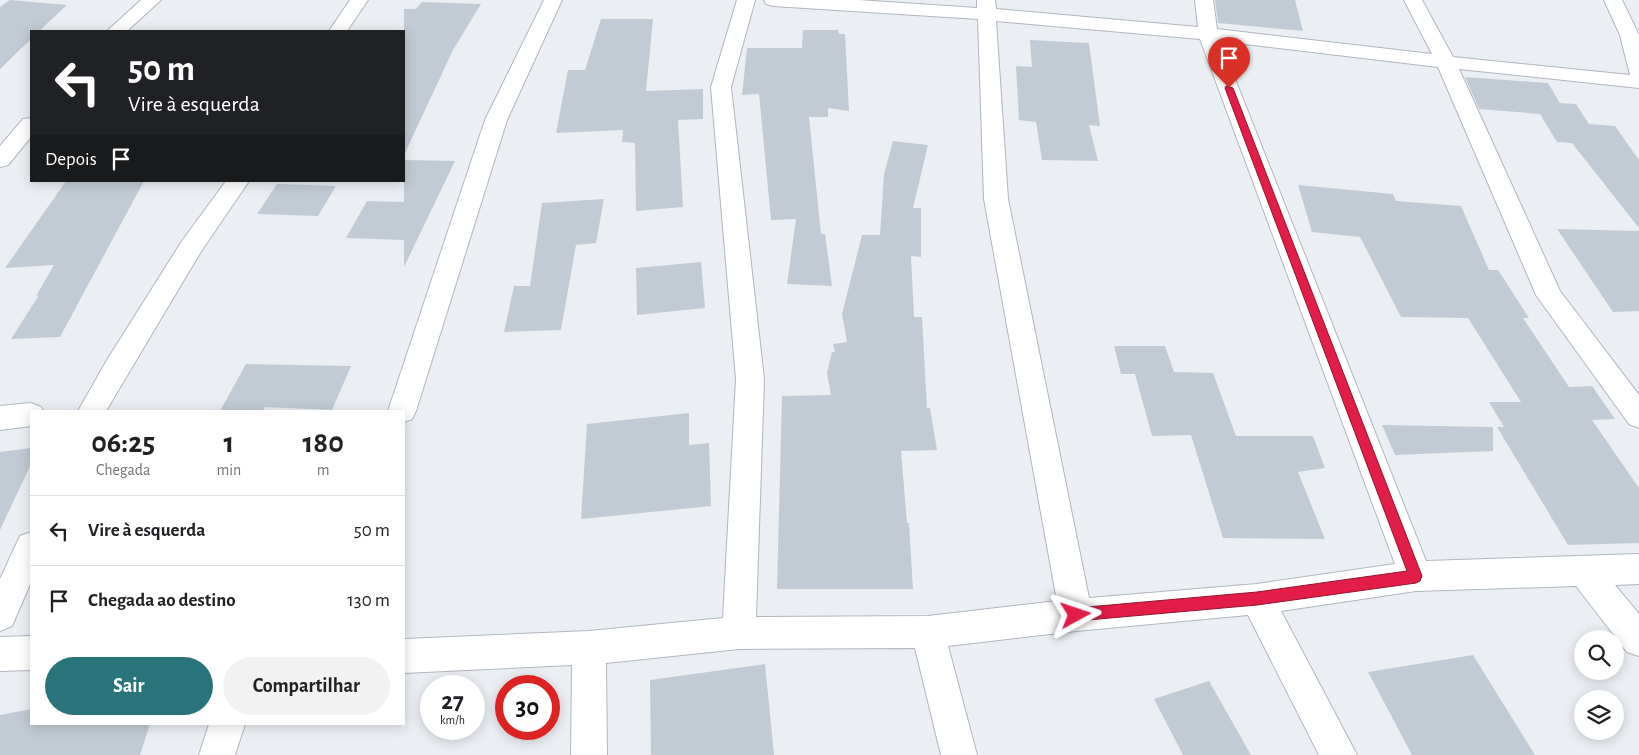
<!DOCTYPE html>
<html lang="pt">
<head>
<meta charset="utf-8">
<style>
	body { margin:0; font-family:"Alegreya Sans",sans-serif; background:#f2f2f2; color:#202124; height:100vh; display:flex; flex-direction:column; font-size:19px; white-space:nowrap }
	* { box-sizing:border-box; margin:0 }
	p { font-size:16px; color:#757577 }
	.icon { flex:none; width:28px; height:28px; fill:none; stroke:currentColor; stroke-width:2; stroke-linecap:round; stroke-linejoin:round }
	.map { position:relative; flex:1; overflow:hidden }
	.drawer { position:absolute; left:30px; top:410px; width:375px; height:315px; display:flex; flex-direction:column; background:#fff; border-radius:0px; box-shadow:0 2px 12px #0003 }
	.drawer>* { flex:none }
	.hud { position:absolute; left:30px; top:30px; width:375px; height:152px; border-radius:0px; box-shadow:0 2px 12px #0003; background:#202124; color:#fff; overflow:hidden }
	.buttons { position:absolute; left:1574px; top:630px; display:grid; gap:10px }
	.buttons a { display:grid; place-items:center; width:50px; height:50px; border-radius:50%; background:#fff; box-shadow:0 2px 12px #0003; font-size:25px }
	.speed { position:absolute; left:420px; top:675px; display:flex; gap:10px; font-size:25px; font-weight:700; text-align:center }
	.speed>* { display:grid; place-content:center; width:65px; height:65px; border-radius:50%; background:#fff; box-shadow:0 2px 12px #0003; line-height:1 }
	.speed small { font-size:12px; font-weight:400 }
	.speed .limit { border:8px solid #d22; background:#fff; color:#111 }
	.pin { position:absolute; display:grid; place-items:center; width:42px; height:42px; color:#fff; margin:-51px -21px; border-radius:50% 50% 50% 0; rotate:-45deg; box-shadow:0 0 5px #0007 }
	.pin .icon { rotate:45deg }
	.me { position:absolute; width:55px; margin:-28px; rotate:85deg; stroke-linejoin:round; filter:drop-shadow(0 0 4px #0008) }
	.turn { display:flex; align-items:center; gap:18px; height:105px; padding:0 15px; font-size:22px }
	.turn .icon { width:65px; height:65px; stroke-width:2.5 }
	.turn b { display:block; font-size:35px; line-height:42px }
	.then { display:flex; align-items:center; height:48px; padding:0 15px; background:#0003; gap:10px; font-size:19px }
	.eta { display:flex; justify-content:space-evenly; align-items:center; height:85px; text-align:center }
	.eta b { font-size:30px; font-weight:600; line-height:35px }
	.cta { display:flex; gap:10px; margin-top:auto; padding:10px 15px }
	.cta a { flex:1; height:58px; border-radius:30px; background:#29737a; color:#fff; font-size:20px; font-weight:600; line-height:58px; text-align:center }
	.cta a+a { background:#f2f2f2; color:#202124 }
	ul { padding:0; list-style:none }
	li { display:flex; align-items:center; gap:15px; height:70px; padding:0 15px; border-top:1px solid #e0e0e0 }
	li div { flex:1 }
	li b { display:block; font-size:19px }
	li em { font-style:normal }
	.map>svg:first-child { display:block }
	.building { fill:#c2cbd4 }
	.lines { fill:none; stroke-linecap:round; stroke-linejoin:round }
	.minor-casing { stroke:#afb6bf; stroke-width:2 }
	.minor { fill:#fff; fill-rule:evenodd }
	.route { fill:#e11d48; stroke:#92132f }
</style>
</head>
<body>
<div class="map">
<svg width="1639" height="755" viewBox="0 0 1639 755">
	<rect width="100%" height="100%" fill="#ebeff4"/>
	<!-- building -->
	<g class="building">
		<path d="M10,0L67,5L39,31H31V39L0,69V7Z"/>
		<path d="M1215,0H1295L1303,31L1218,23Z"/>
		<path d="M422,2L481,4L453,50L404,155V9H416Z"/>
		<path d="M601,19H653L646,91L703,89V119L678,120L683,207L636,211L635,143L622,142L623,130L556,133L568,70H585Z"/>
		<path d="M803,30H838L839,34H845L849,111L828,108V117H809L821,234H825L832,286L787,284L796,219L771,220L759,94L742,95L747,48H802Z"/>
		<path d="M1030,40L1089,43L1100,126L1089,125L1098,161L1042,160L1036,122L1019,120L1016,66L1032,67Z"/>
		<path d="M1465,77L1548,83L1560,103L1576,104L1589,124L1615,126L1639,160V228L1572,143L1557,142L1540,114L1479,109Z"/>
		<path d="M893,141L928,145L913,208H921V257L911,256L914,317H922L927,408H930L937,450L901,451L907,523H909L913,589H777L782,396L831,395L827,373L832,352H835L833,344L847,342L842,314L862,235H880L884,174Z"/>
		<path d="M404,160L455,161L404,267V240L346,238L367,201L404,202Z"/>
		<path d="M66,181H144L60,337L11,339L39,295L36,296L54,265L5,268Z"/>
		<path d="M277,184L336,186L318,216L257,214Z"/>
		<path d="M1298,185L1393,194L1396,201L1461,206L1489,270H1498L1529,318H1523L1569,387L1592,386L1615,419L1592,420L1639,488V543L1568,545L1497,427H1504L1489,402H1521L1468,318L1401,317L1360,237L1312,232Z"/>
		<path d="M604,199L596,243L576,245L561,330L504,332L514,286H530L542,203Z"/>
		<path d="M1557,229L1639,231V311L1613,312Z"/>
		<path d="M701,262L705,308L637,315L636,268Z"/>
		<path d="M1114,346H1165L1174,372L1213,373L1236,436H1313L1325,468L1298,472L1325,539L1223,538L1191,435L1152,436L1135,374H1121Z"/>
		<path d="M246,364L351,366L332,410L265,407L263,411H220Z"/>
		<path d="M689,413V445L709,443L711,506L581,519L587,424Z"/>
		<path d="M1382,425L1493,427V451L1395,455Z"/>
		<path d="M31,448V464L0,530V452Z"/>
		<path d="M1473,655L1535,755H1412L1368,672Z"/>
		<path d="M765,664L774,755H651L650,680Z"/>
		<path d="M1209,681L1251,755H1183L1154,699Z"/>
		<path d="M31,709V724H150L140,755H0V715Z"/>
	</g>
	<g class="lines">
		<defs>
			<g id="minor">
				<path d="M141,0H161L127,31H107Z"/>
				<path d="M350,0H368L347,31H329Z"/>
				<path d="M544,0H562L507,120L416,411L412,419L404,422V411H388L485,120Z"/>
				<path d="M737,0H755L731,87L764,379L756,617L928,616L1057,601L984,199L978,19L773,6L766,4L764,0H858L977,8V0H995L996,9L1198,27L1195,0H1213L1217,29L1432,54L1404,0H1422L1453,57L1630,75L1620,35L1604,0H1622L1639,35V88L1459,69L1560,291L1639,395V428L1629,424L1536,295L1438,67L1220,41L1426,561L1639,554V584L1615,585L1639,614V656L1627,652L1576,586L1416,591L1281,611L1357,755H1319L1248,615L1076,631L948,646L977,755H941L915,648L739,649L606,663L607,755H571L572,665L404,673V639L589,631L723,618L736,379L711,87ZM996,21L1200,39L1395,564L1257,584L1089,598L1008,199Z"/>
				<path d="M31,118V137L8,165L0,167V146L23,119Z"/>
				<path d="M226,181H249L200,253L106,411H78L107,360L182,241Z"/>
				<path d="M31,403L41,407L43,411H31V426L0,430V406Z"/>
				<path d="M31,532V582L12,626L0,631V579L20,536Z"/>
				<path d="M31,636V670L0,671V637Z"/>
				<path d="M209,724H245L235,755H199Z"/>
			</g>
		</defs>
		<!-- minor casing -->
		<use href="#minor" class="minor-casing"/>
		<!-- minor -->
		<use href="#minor" class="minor"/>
	</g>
	<!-- route -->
	<path class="route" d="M1226,86L1233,88L1422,576L1420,581L1416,583L1257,605L1076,621L1072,619L1070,615L1072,610L1076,608L1257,592L1407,571L1225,88Z"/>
</svg>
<div class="buttons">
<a><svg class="icon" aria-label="search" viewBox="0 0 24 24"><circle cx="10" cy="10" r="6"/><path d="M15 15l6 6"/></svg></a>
<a><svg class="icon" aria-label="layers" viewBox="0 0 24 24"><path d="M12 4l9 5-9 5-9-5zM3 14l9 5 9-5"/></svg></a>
</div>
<div class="speed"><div>27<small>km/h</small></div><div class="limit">30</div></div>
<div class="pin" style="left:1229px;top:88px;background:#d93025"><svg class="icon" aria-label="arrive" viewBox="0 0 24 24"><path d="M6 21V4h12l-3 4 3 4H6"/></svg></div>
<svg class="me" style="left:1076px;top:615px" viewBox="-20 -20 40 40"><path d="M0-17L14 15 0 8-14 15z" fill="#e11d48" stroke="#fff" stroke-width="4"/></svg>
<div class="hud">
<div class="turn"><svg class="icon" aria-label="left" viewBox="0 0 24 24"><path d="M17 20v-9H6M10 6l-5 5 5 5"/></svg><div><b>50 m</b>Vire à esquerda</div></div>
<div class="then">Depois<svg class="icon" aria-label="arrive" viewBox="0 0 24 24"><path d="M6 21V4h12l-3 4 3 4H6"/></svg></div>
</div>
<section class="drawer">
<div class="eta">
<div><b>06:25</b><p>Chegada</p></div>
<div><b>1</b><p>min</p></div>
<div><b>180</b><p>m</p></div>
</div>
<ul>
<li><svg class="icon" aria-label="left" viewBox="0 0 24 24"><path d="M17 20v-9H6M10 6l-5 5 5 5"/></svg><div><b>Vire à esquerda</b></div><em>50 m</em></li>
<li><svg class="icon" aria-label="arrive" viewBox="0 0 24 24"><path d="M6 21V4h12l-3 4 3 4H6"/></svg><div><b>Chegada ao destino</b></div><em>130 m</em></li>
</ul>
<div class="cta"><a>Sair</a><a>Compartilhar</a></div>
</section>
</div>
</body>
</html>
